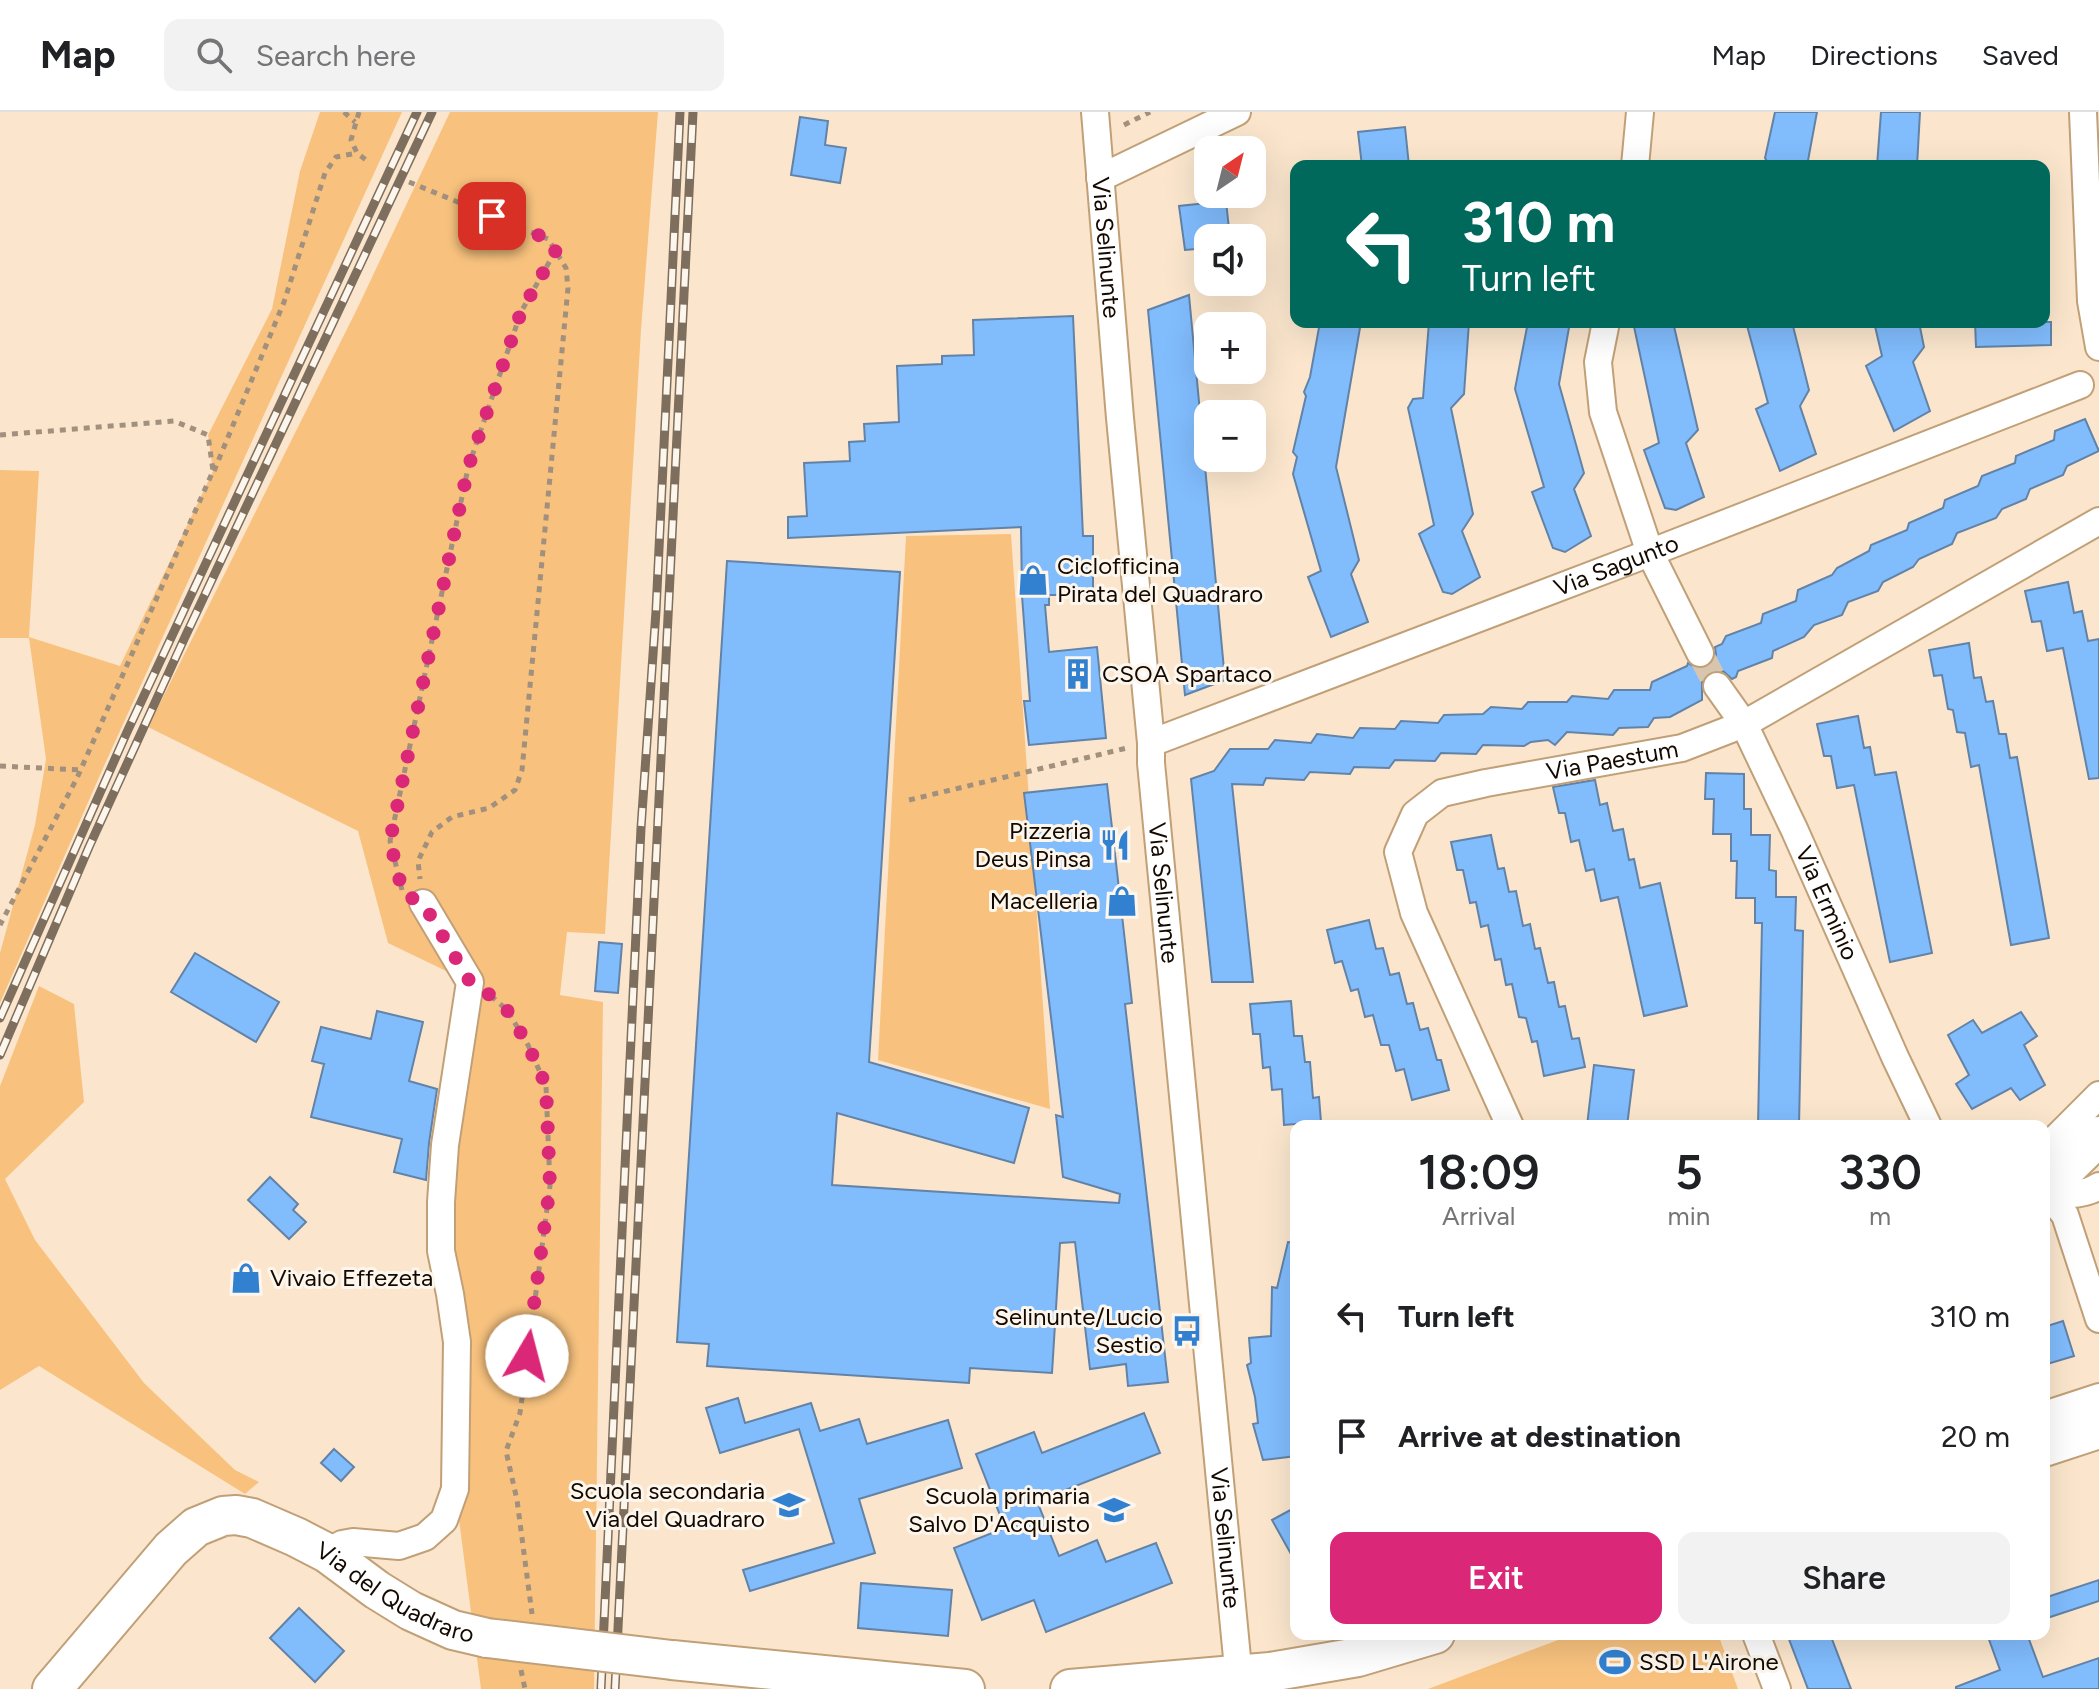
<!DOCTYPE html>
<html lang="en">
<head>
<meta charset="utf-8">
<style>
	body { margin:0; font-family:Figtree,sans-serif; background:#f2f2f2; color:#202124; height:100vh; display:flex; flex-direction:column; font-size:30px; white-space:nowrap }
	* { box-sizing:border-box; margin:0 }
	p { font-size:26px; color:#757577 }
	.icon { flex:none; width:44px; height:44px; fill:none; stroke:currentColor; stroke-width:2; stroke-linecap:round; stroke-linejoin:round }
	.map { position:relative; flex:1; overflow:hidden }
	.side { position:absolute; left:1290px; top:1008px; width:760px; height:520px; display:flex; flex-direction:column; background:#fff; border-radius:16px; box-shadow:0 8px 32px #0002 }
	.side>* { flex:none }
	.hud { position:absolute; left:1290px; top:48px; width:760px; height:168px; border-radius:16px; box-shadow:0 8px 32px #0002; background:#00695c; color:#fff; overflow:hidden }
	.needle { width:52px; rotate:35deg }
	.controls { position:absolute; left:1194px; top:24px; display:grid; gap:16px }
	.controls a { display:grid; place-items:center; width:72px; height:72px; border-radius:16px; background:#fff; box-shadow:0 8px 32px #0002; font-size:40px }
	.pin { position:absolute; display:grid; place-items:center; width:68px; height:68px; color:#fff; margin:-34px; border-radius:16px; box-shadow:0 4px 12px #0006 }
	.me { position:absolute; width:88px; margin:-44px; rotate:8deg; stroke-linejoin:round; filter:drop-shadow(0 0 6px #0008) }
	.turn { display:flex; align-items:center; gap:28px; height:168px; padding:0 40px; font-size:36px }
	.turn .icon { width:104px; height:104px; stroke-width:2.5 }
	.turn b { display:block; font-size:56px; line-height:68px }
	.eta { display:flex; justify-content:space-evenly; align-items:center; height:136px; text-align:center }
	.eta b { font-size:48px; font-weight:600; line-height:56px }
	.primary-button { display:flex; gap:16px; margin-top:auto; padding:16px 40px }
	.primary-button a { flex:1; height:92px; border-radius:16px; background:#db2777; color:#fff; font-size:32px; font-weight:600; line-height:92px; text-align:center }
	.primary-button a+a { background:#f2f2f2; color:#202124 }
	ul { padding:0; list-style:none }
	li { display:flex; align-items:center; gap:24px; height:120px; padding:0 40px }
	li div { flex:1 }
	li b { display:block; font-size:30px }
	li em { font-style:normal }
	header { display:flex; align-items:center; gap:48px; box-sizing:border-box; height:112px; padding:0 40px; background:#fff; border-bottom:2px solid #e0e0e0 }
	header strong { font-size:38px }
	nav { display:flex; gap:44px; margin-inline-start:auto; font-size:28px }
	.search { width:560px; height:72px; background:#f2f2f2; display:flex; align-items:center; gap:20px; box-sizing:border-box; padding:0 28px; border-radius:16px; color:#757577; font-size:30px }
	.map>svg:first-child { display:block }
	.green { fill:#f8c27e }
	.building { fill:#81bcfd; stroke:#6283a7; stroke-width:2 }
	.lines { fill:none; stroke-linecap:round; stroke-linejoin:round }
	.minor-tunnel { stroke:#d8c5ae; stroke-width:26; stroke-dasharray:26 13; stroke-linecap:butt }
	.minor-casing { stroke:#c1a077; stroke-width:30 }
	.secondary-casing { stroke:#c1a077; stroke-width:42 }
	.path { stroke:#a1907e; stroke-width:5; stroke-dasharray:6 6; stroke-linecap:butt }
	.minor { stroke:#fff; stroke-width:26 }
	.secondary { stroke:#fff; stroke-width:38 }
	.rail-casing { stroke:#7d6e5d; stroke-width:9 }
	.rail { stroke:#fdf6ed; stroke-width:6; stroke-dasharray:18; stroke-linecap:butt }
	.secondary-bridge-casing { stroke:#c1a077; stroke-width:42; stroke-linecap:butt }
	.secondary-bridge { stroke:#fff; stroke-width:38 }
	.route { stroke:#db2777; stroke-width:14; stroke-dasharray:0 25.2 }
	.labels { text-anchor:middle; stroke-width:6; stroke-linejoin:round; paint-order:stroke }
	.street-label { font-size:24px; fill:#140900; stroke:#fdf6ed }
	.poi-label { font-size:24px; fill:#140900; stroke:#fdf6ed; text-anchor:end }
</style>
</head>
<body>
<header>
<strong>Map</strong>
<div class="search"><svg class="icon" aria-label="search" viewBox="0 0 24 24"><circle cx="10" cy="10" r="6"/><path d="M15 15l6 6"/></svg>Search here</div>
<nav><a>Map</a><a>Directions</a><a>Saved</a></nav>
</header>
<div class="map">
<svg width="2099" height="1577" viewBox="0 0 2099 1577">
	<rect width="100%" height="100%" fill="#fbe6cd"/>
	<!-- green -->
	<g class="green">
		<path d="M320,0H402L104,654L0,891V841L35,713L46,647L29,526H0V358L39,359L29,525L120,554L213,359L208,323L272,197L300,59Z"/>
		<path d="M450,0H658L641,218L605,822L567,820L560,883L603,890L594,1577H481L455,1377L441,1139L469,870L388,831L358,719L148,615L358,195Z"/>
		<path d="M1011,422L1050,997L878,948L906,424Z"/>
		<path d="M39,874L74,892L84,990L5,1067L35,1128L144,1271L235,1358L259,1370L245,1382L39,1254L0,1278V974Z"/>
		<path d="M1574,1522H1718L1738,1577H1428Z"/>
	</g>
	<!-- building -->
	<g class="building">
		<path d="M1775,0H1817L1807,54H1770L1765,46Z"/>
		<path d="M1881,0H1920L1917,54H1877Z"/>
		<path d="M800,5L828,9L825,33L846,36L840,71L791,63Z"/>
		<path d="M1405,15L1409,54H1362L1358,20Z"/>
		<path d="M1226,89L1230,126H1208V136L1185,138L1179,94Z"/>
		<path d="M1189,183L1225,568L1185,583L1148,198Z"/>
		<path d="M1073,204L1083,424H1093V483H1049V493H1045L1049,540L1097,535L1106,626L1029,633L1024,589H1030L1022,484L1021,415L788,426V405L807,404L804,351L850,349L849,330L865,329L864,312L899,310L897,254L942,252V244L974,243L973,208Z"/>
		<path d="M1320,210H1361L1336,355L1359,448L1351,462L1368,510L1331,525L1308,465L1321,459L1293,362L1297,345L1293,340L1306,284L1304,280L1310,265Z"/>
		<path d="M1429,210H1469L1464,282L1451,296L1473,402L1462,419L1480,465L1452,482L1443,480L1419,422L1434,413L1408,296L1413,287L1423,286Z"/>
		<path d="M1528,210H1570L1559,272L1584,361L1574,377L1591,424L1565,440L1553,436L1532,380L1544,375L1515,277Z"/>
		<path d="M1633,210H1673L1698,318L1686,331L1704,385L1676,398L1665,396L1644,338L1659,331Z"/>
		<path d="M1746,210H1792L1809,278L1800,294L1816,342L1780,359L1756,297L1768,291Z"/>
		<path d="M1874,210H1919L1924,235L1913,250L1930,299L1894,319L1866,254L1882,244Z"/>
		<path d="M1975,210H2051V233L1976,235Z"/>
		<path d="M2085,307L2099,339L2067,354L2063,363L2030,377L2026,387L2002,397L1996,406L1957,421L1952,432L1919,447L1913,455L1883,470L1878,479L1848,490L1842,503L1814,513L1804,525L1773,539L1772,546L1738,559L1736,565L1732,567L1723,559L1715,558L1708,561L1702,568V588L1670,605L1654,606L1648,615L1619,616L1613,623L1567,620L1555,633L1548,628L1531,630L1524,634L1483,633L1476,642L1441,641L1435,649L1395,648L1389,656L1354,655L1350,662L1310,660L1304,668L1266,666L1263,673L1232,672L1253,870H1212L1191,667L1214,659L1230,637H1268L1275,628L1311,631L1317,622L1353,626L1360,616L1395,617L1401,609L1438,611L1444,603L1483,602L1491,595L1522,597L1528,590H1567L1572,584L1608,587L1614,578H1650L1652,570L1687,554L1688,551L1698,557L1708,555L1714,549L1716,543L1715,535L1722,532L1726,524L1761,511L1763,502L1796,489L1798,478L1832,463L1837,456L1869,439L1871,433L1907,418L1909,411L1943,396L1945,388L1978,374L1982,364L2015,351L2016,344L2054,328L2055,319Z"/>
		<path d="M727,449L900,460L869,950L1029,996L1014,1051L837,1001L832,1073L1119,1091L1120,1082L1063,1065L1056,1003L1063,1005L1024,681L1107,672L1132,891L1125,892L1168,1270L1128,1274L1126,1252L1090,1257L1075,1130L1060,1131L1052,1261L970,1256L969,1271L707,1254L709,1232L677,1230Z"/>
		<path d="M2068,470L2074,501L2082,499L2088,529L2099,527V666L2089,667L2063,536L2047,539L2041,509L2032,510L2025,479Z"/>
		<path d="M1969,531L1974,566L1981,565L1986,590L1993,589L1999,622H2006L2010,646L2017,645L2049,826L2011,833L1979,653L1971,655L1965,621L1957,620L1953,598L1948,597L1942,563L1934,564L1929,538Z"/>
		<path d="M1858,604L1864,636L1870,635L1875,663L1896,660L1932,841L1890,850L1854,673L1837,676L1831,644H1824L1817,612Z"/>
		<path d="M1706,661L1744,662V697H1751V723H1770L1769,758L1776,759V785H1796L1795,818L1803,819L1799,1014H1758L1762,811H1755V786H1736L1737,749H1731V722H1713L1714,687H1705Z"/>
		<path d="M1595,668L1600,693L1607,691L1613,719L1623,717L1629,748L1634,747L1640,776L1660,771L1687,894L1644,904L1618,785L1601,789L1594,757L1586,759L1579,728L1571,730L1565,701H1559L1553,675Z"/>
		<path d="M1491,723L1498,757L1504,756L1509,780L1516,779L1523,814L1530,812L1535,837L1540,836L1548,871L1554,870L1559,895L1565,894L1572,927L1579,926L1585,955L1544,964L1537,929L1532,930L1526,906L1519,905L1512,872L1506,873L1501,847L1495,848L1488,813L1481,815L1476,790L1470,791L1463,758H1457L1451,730Z"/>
		<path d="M1369,808L1376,837L1383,836L1390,863L1399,861L1407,892L1413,891L1420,918L1428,916L1437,948H1441L1449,978L1412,988L1404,957L1396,959L1389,933H1381L1373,903L1365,905L1358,877L1351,879L1342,849L1335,851L1327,818Z"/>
		<path d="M599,830L622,832L618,881L595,879Z"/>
		<path d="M195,841L279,890L256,930L171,880Z"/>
		<path d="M1291,889L1294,924H1302L1305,950H1310L1313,986L1319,985L1321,1010L1284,1013L1282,977L1272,978L1270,955L1263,956L1260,922H1253L1250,892Z"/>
		<path d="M377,899L423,910L409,969L437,977L429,1031L426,1068L394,1060L402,1027L311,1005L324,952L312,949L321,915L371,927Z"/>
		<path d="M2021,900L2037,924L2024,933L2045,973L2020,988L2011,976L1972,997L1956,972L1969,963L1948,923L1973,908L1982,921Z"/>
		<path d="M1594,953L1634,958L1627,1014H1587Z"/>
		<path d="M270,1065L298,1092L293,1098L306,1110L289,1127L248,1088Z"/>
		<path d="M1288,1130L1296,1131V1226L1293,1235L1296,1274V1344L1263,1348L1253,1312L1258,1311L1255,1285L1247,1253L1251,1251L1249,1226L1271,1224L1272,1175L1277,1176Z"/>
		<path d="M2063,1209L2074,1244L2044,1253V1215Z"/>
		<path d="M738,1286L745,1311L811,1291L820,1319L859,1307L867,1332L948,1308L962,1356L859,1387L875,1441L750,1479L743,1458L834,1431L799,1317L720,1341L706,1296Z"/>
		<path d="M1144,1301L1160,1341L1037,1389L1059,1444L1097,1428L1106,1450L1156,1431L1172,1471L1046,1520L1034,1488L982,1508L954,1436L1005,1416L976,1342L1034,1320L1042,1341Z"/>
		<path d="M334,1337L354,1355L341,1369L321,1351Z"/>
		<path d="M1296,1395V1451L1272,1408Z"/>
		<path d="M2099,1468V1489L2044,1507V1486Z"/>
		<path d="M861,1471L952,1478L948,1524L858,1516Z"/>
		<path d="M299,1496L344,1539L315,1570L270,1526Z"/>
		<path d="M1787,1522H1830L1851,1577H1808Z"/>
		<path d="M1987,1522H2027L2043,1565L2099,1546V1577H1956V1575L2000,1558Z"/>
	</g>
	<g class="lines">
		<!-- minor-tunnel -->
		<path class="minor-tunnel" d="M1700,541L1717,574"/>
		<defs>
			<g id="minor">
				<path id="s1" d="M1095,0L1120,306L1151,631V651L1240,1577"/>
				<path d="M2083,0L2091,189L2099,235"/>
				<path d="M1635,54L1640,0"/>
				<path d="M1100,66L1237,0"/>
				<path d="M1606,210L1598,250L1603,300L1650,441L1700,541"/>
				<path id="s2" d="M1717,574L1744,612L1795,719L1895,945L1928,1014"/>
				<path id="s3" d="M1151,631L1634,447L2080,273"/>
				<path id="s4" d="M1510,1014L1414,801L1398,740L1415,702L1442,681L1486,671L1682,636L1744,612L2099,409"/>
				<path d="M2044,1038L2099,983"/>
				<path d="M2044,1082C2063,1082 2082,1085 2099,1074"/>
				<path d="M2044,1084L2056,1092L2065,1103L2099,1207"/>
				<path d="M2044,1303L2099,1285"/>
				<path d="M327,1441L342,1432L353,1430L399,1434L425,1425L444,1408L455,1377L457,1230L450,1182L441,1139V1090L445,1033L470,870L423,791"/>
				<path d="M1756,1522L1777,1577"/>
			</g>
			<g id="secondary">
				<path d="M2044,1078L2099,1024"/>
				<path d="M2044,1335L2099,1317"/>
				<path d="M672,1548L965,1577"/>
				<path id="s5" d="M52,1577L171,1437L196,1415L223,1404L236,1403L252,1406L296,1425L327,1441L377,1478L411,1499L453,1518L487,1526"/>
				<path d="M1070,1577L1270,1560L1358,1545L1435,1522"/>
			</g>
		</defs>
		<!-- minor casing -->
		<use href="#minor" class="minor-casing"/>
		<!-- secondary casing -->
		<use href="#secondary" class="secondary-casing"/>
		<!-- path -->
		<g class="path">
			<path d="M344,0L355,10"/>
			<path d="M359,0L351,28L357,41L370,51"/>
			<path d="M1124,13L1150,0"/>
			<path d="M409,70L548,127L566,156L568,176L522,658L515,678L489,696L452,705L432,720L418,749L420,767"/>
			<path d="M0,323L174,309L208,323L213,359L77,666L0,813"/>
			<path d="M214,359L284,190L325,61L336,45L357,41"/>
			<path d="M0,654L81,658"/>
			<path d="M909,688L1127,636"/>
			<path d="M402,778L390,729L468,356L521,200L556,138"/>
			<path d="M491,884L507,898L528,933L546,974L550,1074L520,1301L506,1339L517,1388L532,1502"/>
			<path d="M521,1558L525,1577"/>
		</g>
		<!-- minor -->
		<use href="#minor" class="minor"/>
		<!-- secondary -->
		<use href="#secondary" class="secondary"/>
		<defs>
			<g id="rail">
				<path d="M0,906L127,620L417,0"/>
				<path d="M0,943L89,735L185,525L432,0"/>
				<path d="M601,1577L628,990L641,716L656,499L680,0"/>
				<path d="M615,1577L693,0"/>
			</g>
		</defs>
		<!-- rail casing -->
		<use href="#rail" class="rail-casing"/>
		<!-- rail -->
		<use href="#rail" class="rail"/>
		<defs>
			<path id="secondary-bridge" d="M487,1526L672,1548"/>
		</defs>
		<!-- secondary-bridge casing -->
		<use href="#secondary-bridge" class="secondary-bridge-casing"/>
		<!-- secondary-bridge -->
		<use href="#secondary-bridge" class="secondary-bridge"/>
	</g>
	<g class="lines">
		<!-- route -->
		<path class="route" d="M492,104L548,127L556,138L521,200L468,356L390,729L403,782L423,791L470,870L490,883L507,898L528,933L546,974L550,1074L527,1244"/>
	</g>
	<!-- icons -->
	<defs>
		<symbol id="shop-bare" viewBox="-9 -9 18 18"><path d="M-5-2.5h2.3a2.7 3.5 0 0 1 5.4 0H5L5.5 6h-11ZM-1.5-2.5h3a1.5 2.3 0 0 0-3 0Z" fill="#3281d1" stroke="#fdf6ed" stroke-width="2.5" paint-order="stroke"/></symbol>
		<symbol id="building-bare" viewBox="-9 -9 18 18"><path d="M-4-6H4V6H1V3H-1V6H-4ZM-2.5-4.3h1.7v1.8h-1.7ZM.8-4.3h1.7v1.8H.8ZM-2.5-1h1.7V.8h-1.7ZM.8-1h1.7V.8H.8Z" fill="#3281d1" stroke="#fdf6ed" stroke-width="2.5" paint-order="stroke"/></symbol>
		<symbol id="restaurant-bare" viewBox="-9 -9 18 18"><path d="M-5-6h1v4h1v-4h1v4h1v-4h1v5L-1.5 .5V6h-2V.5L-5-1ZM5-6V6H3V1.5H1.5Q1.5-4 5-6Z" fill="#3281d1" stroke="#fdf6ed" stroke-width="2.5" paint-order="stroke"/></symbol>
		<symbol id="bus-bare" viewBox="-9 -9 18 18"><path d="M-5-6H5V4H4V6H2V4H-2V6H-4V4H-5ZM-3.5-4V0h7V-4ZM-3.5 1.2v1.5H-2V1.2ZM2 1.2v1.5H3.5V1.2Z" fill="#3281d1" stroke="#fdf6ed" stroke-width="2.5" paint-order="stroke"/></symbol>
		<symbol id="school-bare" viewBox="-9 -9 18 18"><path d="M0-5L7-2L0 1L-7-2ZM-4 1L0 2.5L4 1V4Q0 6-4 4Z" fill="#3281d1" stroke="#fdf6ed" stroke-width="2.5" paint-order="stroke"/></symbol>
		<symbol id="stadium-bare" viewBox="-9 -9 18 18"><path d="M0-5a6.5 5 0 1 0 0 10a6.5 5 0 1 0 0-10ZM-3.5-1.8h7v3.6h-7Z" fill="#3281d1" stroke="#fdf6ed" stroke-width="2.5" paint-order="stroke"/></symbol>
	</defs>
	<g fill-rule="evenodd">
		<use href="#shop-bare" x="1011" y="446" width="44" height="44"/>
		<use href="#building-bare" x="1056" y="540" width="44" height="44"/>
		<use href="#restaurant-bare" x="1093" y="711" width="44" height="44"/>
		<use href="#shop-bare" x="1100" y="767" width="44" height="44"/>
		<use href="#shop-bare" x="224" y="1144" width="44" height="44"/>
		<use href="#bus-bare" x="1165" y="1197" width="44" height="44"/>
		<use href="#school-bare" x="767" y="1371" width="44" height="44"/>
		<use href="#school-bare" x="1092" y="1376" width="44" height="44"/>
		<use href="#stadium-bare" x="1593" y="1528" width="44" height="44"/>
	</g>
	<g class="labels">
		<!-- street labels -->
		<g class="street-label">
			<text dy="8" stroke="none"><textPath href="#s1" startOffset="136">Via Selinunte</textPath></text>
			<text dy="8" stroke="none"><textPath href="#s3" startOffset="498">Via Sagunto</textPath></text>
			<text dy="8" stroke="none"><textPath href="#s4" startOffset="546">Via Paestum</textPath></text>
			<text dy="8" stroke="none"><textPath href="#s1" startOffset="784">Via Selinunte</textPath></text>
			<text dy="8" stroke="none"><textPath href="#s2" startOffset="244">Via Erminio</textPath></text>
			<text dy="8" stroke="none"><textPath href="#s1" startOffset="1432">Via Selinunte</textPath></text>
			<text dy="8" stroke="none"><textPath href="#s5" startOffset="438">Via del Quadraro</textPath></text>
		</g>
		<!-- poi labels -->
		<g class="poi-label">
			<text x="1057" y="462" text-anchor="start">Ciclofficina<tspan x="1057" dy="28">Pirata del Quadraro</tspan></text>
			<text x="1102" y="570" text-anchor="start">CSOA Spartaco</text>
			<text x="1091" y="727">Pizzeria<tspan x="1091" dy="28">Deus Pinsa</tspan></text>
			<text x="1098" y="797">Macelleria</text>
			<text x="270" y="1174" text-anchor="start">Vivaio Effezeta</text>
			<text x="1163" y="1213">Selinunte/Lucio<tspan x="1163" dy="28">Sestio</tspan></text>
			<text x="765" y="1387">Scuola secondaria<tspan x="765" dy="28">Via del Quadraro</tspan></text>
			<text x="1090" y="1392">Scuola primaria<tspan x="1090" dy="28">Salvo D'Acquisto</tspan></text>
			<text x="1639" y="1558" text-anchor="start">SSD L'Airone</text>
		</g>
	</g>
</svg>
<div class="controls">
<a><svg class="needle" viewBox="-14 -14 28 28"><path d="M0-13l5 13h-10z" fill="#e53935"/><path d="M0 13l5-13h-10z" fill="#757577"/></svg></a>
<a><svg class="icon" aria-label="sound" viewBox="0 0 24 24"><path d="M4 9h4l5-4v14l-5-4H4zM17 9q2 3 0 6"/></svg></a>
<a>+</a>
<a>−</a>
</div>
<div class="pin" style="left:492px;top:104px;background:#d93025"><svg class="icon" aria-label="arrive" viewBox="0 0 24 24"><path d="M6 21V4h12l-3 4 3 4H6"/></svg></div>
<svg class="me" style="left:527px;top:1244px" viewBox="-20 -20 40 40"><circle r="19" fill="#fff"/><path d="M0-13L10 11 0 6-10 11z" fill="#db2777"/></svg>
<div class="hud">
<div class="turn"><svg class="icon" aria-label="left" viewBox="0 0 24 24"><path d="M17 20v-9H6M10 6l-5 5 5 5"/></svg><div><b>310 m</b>Turn left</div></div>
</div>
<section class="side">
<div class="eta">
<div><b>18:09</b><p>Arrival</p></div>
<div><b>5</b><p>min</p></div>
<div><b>330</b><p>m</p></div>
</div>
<ul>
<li><svg class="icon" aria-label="left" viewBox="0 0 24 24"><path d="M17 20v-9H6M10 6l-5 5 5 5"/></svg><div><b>Turn left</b></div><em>310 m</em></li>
<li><svg class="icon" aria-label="arrive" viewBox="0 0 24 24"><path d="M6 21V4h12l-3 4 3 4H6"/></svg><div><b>Arrive at destination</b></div><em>20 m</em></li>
</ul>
<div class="primary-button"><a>Exit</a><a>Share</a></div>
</section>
</div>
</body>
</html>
